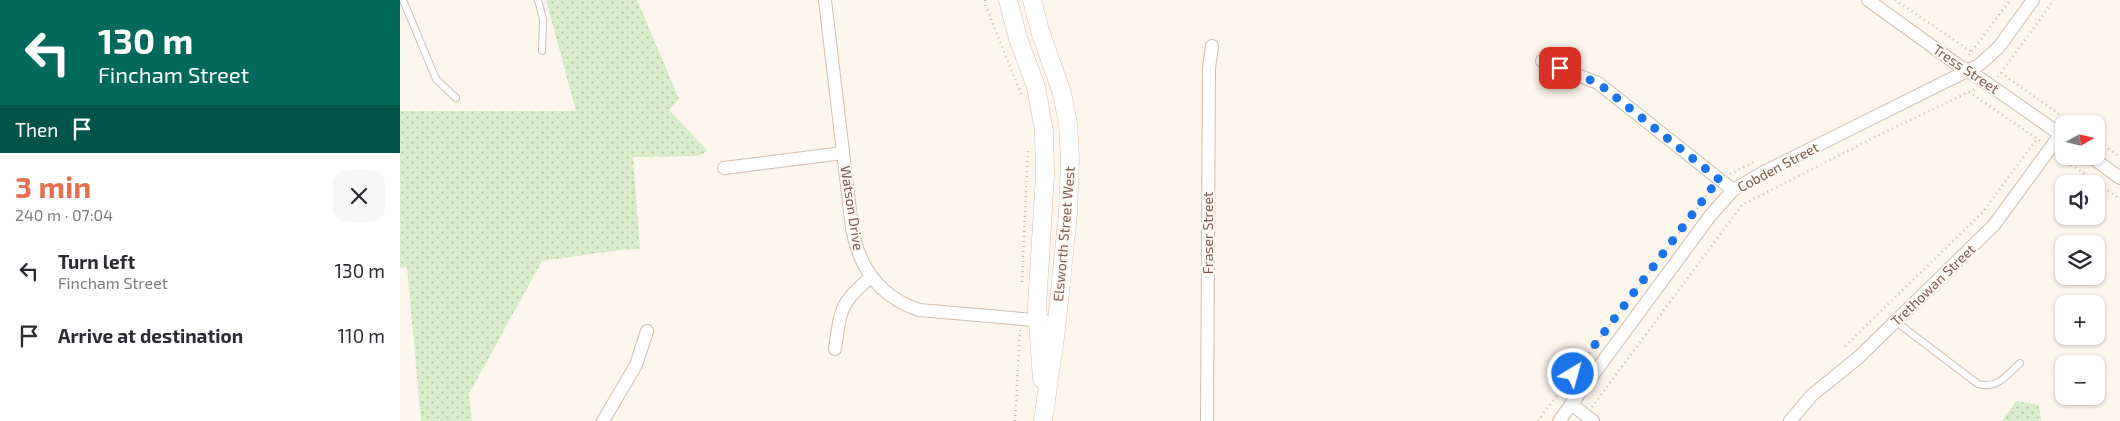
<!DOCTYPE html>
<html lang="en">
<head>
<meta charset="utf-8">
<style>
	body { margin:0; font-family:"Exo 2",sans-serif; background:#f7f7f7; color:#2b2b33; height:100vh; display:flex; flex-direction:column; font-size:19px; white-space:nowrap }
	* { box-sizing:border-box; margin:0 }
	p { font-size:16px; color:#7c7c81 }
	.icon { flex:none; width:28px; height:28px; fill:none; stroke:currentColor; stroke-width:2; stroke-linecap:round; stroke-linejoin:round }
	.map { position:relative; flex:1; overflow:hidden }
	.side { display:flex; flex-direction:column; background:#fff; width:400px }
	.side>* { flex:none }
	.guide { background:#00695c; color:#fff; overflow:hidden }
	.needle { width:32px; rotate:82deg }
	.fabs { position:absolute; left:1655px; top:115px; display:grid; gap:10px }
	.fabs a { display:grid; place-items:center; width:50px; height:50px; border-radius:10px; background:#fff; box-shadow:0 1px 4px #0004; font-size:25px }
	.pin { position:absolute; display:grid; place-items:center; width:42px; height:42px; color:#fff; margin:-21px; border-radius:10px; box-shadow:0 2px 8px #0006 }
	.me { position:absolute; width:55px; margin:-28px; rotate:37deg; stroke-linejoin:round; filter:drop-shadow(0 0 4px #0008) }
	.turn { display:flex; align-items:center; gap:18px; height:105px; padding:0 15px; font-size:22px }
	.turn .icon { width:65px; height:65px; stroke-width:2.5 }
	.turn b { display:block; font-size:35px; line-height:42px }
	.then { display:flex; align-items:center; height:48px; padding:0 15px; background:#0003; gap:10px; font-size:19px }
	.round { display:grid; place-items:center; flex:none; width:52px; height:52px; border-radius:15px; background:#f7f7f7 }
	.head { display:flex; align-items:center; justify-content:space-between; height:85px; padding:0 15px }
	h1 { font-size:30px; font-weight:700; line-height:38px; color:#e76f51 }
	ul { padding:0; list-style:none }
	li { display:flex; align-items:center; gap:15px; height:65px; padding:0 15px }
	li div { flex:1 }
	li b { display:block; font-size:19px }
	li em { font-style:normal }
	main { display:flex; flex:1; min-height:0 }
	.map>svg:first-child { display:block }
	.park { fill:url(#park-dots) }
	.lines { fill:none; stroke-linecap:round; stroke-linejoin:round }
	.lane-casing { stroke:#d1beb0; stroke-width:8 }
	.street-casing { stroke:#d1beb0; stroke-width:14 }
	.secondary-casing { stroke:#d6c0b0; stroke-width:19 }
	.path { stroke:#d9b8a5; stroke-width:2.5; stroke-dasharray:1 4; stroke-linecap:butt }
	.lane { stroke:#fff; stroke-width:6 }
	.street { stroke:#fff; stroke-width:12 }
	.secondary { stroke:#fff; stroke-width:18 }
	.route { stroke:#1a73e8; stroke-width:9; stroke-dasharray:0 16.2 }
	.labels { text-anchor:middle; stroke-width:4; stroke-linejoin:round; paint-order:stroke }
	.street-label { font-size:14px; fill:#7a5c4d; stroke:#fffaf3 }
</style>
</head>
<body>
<main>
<section class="side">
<div class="guide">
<div class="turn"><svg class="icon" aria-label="left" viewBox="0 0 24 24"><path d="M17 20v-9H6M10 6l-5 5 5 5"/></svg><div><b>130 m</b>Fincham Street</div></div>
<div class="then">Then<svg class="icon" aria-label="arrive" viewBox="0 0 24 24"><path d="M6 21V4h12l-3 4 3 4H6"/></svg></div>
</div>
<div class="head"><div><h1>3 min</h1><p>240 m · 07:04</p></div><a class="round"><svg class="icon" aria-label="close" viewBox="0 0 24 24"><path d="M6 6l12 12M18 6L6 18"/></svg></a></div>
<ul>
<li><svg class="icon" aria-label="left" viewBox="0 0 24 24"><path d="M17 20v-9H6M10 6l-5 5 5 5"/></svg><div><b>Turn left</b><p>Fincham Street</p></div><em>130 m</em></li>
<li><svg class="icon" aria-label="arrive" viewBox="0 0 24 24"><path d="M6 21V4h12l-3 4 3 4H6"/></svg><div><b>Arrive at destination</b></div><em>110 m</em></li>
</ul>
</section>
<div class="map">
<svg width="1720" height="421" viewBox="0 0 1720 421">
	<defs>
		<pattern id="park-dots" width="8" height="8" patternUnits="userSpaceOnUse" patternTransform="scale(1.25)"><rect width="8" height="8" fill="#d8ecc9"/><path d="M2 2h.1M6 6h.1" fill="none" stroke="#b4c2a5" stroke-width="1.8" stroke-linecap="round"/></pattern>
	</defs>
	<rect width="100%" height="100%" fill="#fdf6ec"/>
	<!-- park -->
	<g class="park">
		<path d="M146,0H237L279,99L269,110L308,151L298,156L233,157L240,249L220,250L142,261L69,394L72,421H21L7,267L0,268V111H176Z"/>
		<path d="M1616,401L1639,405L1641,421H1602Z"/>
	</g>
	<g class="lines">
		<defs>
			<g id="lane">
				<path d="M3,0L36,79L56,98"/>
				<path d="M138,0L143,19L142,51"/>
				<path d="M1495,321L1578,384C1597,390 1608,374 1620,363"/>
			</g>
			<g id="street">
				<path d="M425,0L452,228C459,268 480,297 519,310L646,321"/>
				<path d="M1468,0L1558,65L1581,79L1664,137"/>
				<path d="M1142,61L1198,83L1333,190"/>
				<path d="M1690,156L1720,178"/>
				<path d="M324,168L443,153"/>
				<path d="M435,349C441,309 439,304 471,277"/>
				<path d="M1171,404L1193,421"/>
				<path d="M203,421L236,365L247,331"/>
				<path d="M807,421L809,68L812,46"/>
				<path d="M1159,421L1310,216L1333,190L1364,172L1579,65L1599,47L1633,0"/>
				<path d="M1390,421L1412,395L1459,357L1594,225L1660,135"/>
			</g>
			<g id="secondary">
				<path d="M608,0L618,38L636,87L644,131L645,175L637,307L642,379"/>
				<path d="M632,0L640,31L662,93L668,124L670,158L668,213L656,330L643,421"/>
			</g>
		</defs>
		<!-- lane casing -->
		<use href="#lane" class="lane-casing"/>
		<!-- street casing -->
		<use href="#street" class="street-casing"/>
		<!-- secondary casing -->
		<use href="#secondary" class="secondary-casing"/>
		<!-- path -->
		<g class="path">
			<path d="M585,0V4L622,96"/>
			<path d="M1495,0L1572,52"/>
			<path d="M1569,55L1610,0"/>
			<path d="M1601,73L1673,124"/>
			<path d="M1598,77L1654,0"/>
			<path d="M1569,92L1642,142"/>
			<path d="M1696,140L1720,157"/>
			<path d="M1659,156L1720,199"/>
			<path d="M1330,174L1356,161"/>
			<path d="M622,282L628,148"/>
			<path d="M1445,346L1583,212L1636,140"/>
			<path d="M1192,407L1342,205L1475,137L1575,89"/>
			<path d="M615,421L620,330"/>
			<path d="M1138,421L1312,188"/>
		</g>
		<!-- lane -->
		<use href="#lane" class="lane"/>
		<!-- street -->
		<use href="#street" class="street"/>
		<!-- secondary -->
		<use href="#secondary" class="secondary"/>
	</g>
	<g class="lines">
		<!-- route -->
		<path class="route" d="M1160,68L1198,83L1321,181L1312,188L1173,374"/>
	</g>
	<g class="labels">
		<!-- street labels -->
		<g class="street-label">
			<text transform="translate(1566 69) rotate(34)" y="5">Tress Street</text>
			<text transform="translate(1378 167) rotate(-28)" y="5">Cobden Street</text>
			<text transform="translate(452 208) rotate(81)" y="5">Watson Drive</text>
			<text transform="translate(808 233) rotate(-90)" y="5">Fraser Street</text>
			<text transform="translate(664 234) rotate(-85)" y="5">Elsworth Street West</text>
			<text transform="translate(1533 285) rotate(-44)" y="5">Trethowan Street</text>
		</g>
	</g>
</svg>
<div class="fabs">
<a><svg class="needle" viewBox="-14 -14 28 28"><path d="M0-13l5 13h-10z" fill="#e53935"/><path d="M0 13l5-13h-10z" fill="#7c7c81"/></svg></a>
<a><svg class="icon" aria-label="sound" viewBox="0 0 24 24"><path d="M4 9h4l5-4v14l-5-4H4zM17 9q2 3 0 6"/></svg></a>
<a><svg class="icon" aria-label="layers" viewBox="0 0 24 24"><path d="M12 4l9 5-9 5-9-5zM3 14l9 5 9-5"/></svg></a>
<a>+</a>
<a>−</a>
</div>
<div class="pin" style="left:1160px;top:68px;background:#d93025"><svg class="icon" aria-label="arrive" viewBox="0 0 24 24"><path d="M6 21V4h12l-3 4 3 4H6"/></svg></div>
<svg class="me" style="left:1173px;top:374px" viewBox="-20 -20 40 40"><circle r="17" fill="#1a73e8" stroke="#fff" stroke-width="3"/><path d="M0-11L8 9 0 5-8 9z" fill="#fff"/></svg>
</div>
</main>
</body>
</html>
